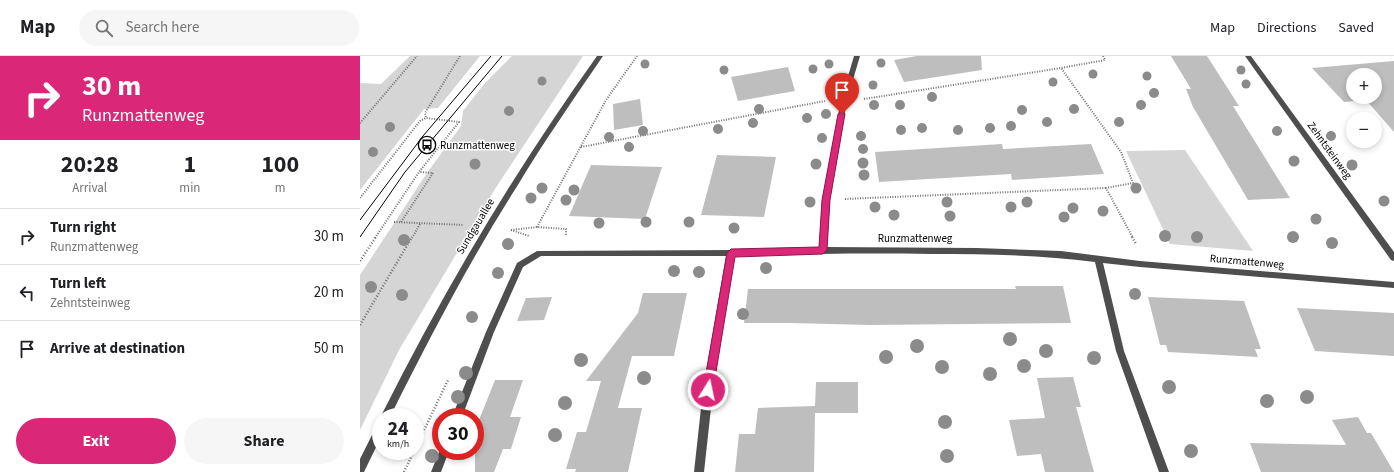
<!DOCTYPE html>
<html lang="en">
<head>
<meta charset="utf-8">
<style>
	body { margin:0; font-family:"Source Sans 3",sans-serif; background:#f6f6f6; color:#202124; height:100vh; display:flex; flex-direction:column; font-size:15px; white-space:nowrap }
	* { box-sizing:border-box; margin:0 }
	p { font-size:13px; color:#757577 }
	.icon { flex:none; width:22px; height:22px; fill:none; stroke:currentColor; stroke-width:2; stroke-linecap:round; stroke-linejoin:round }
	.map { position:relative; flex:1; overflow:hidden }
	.drawer { display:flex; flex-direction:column; background:#fff; width:360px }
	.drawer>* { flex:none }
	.guide { background:#db2777; color:#fff; overflow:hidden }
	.buttons { position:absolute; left:986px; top:12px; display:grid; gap:8px }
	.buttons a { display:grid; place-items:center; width:36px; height:36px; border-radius:50%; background:#fff; box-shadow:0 2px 6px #0003; font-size:20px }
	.speed { position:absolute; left:12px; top:352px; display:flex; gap:8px; font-size:20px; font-weight:700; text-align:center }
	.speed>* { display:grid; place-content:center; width:52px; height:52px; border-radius:50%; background:#fff; box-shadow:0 2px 6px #0003; line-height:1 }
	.speed small { font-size:10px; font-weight:400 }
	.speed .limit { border:6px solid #d22; background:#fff; color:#111 }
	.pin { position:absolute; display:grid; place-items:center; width:34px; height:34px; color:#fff; margin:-41px -17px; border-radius:50% 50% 50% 0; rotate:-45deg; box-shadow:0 0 4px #0007 }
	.pin .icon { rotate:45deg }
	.me { position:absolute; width:44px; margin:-22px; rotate:10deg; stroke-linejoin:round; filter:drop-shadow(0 0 3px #0008) }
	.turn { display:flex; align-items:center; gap:14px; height:84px; padding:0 16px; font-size:18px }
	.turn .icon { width:52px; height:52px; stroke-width:2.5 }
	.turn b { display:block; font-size:28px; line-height:34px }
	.eta { display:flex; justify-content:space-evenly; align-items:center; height:68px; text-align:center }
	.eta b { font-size:24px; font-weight:700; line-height:28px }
	.cta { display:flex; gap:8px; margin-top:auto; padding:8px 16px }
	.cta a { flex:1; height:46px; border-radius:24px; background:#db2777; color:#fff; font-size:16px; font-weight:700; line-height:46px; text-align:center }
	.cta a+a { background:#f6f6f6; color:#202124 }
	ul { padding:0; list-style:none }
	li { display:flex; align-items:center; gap:12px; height:56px; padding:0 16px; border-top:1px solid #e0e0e0 }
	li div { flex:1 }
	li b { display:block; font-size:15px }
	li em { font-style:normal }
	header { display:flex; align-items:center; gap:24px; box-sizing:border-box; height:56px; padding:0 20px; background:#fff; border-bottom:1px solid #e0e0e0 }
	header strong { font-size:19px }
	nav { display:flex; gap:22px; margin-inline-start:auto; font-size:14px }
	.search { width:280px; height:36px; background:#f6f6f6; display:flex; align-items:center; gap:10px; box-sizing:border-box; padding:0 14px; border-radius:22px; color:#757577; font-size:15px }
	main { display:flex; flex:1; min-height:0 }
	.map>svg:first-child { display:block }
	.green { fill:#d5d5d5 }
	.building { fill:#bebebe; fill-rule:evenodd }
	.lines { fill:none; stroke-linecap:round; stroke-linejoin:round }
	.path-far1 { stroke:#707070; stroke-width:2; stroke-dasharray:1 1.5; stroke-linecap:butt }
	.path { stroke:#707070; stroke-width:2.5; stroke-dasharray:1 2; stroke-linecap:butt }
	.minor { fill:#4e4e4e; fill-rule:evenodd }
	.tertiary { fill:#4e4e4e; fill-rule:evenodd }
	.tram { stroke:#000; stroke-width:1 }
	.tree { fill:#8b8b8b }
	.route { fill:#db2777; stroke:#8e194d }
	.labels { text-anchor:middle; stroke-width:3; stroke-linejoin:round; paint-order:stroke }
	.poi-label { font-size:11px; fill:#000; stroke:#fff; text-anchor:start }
	.street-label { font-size:11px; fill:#000; stroke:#fff }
</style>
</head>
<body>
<header>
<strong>Map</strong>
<div class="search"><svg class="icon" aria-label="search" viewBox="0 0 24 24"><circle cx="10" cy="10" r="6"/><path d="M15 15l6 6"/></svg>Search here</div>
<nav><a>Map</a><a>Directions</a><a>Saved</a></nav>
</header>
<main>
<section class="drawer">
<div class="guide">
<div class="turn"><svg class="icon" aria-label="right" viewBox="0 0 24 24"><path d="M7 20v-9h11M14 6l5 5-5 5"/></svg><div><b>30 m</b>Runzmattenweg</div></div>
</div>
<div class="eta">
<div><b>20:28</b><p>Arrival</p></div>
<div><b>1</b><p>min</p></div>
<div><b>100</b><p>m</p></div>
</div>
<ul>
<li><svg class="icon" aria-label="right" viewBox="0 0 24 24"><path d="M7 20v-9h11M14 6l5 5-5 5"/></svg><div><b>Turn right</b><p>Runzmattenweg</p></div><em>30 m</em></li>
<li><svg class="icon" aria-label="left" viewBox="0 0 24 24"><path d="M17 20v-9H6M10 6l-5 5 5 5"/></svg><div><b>Turn left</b><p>Zehntsteinweg</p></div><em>20 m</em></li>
<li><svg class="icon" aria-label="arrive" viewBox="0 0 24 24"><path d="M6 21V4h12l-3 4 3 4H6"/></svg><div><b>Arrive at destination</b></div><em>50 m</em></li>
</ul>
<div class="cta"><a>Exit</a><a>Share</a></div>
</section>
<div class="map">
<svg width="1034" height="416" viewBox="0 0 1034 416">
	<rect width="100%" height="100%" fill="#fff"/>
	<!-- green -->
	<g class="green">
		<path d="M50,0H120L78,52L64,53L0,134V27L21,28Z"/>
		<path d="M152,0H223L135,133L39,294L0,374V219L67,117L101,70L103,55L124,28Z"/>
		<path d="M825,94L893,195L810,188L766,95Z"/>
	</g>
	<!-- building -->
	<g class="building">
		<path d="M557,0H621L622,14L544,26L534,4Z"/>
		<path d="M811,0H847L879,50H873L930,142L888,144L833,51L826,33H831Z"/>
		<path d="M1034,5V76L1006,44L984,46L952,12ZM993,19H1015V41H993Z"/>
		<path d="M428,11L435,35L378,45L371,21Z"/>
		<path d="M280,43L283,69L254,74L253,48Z"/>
		<path d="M642,88L643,93L731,88L744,118L652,124L651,118L519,126L515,96Z"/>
		<path d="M357,99L416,101L404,161L341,159Z"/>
		<path d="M231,109L302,111L285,163L209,160Z"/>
		<path d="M655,230H703L711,267L510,269L431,267H384L388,233H656Z"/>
		<path d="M283,237H327L314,300H272L258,352H282L268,416H215L216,413H206L217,376H226L241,325H226L278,257Z"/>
		<path d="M192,241L184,264L157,265L166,242Z"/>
		<path d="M788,241L884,245L901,293H895L898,301L808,296L806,289H800Z"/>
		<path d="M937,252L1034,257V300L955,295Z"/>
		<path d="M713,321L721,351H716L734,416H685L681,398L657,400L649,364L685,362L677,322Z"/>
		<path d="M135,324H163L150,361H161L151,393H143L134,416H115V374Z"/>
		<path d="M456,326H498V357H455L454,416H375L379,378H395L398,352L455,350Z"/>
		<path d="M998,361L1007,377H1011L1034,416H901L890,387L986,389L972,364Z"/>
	</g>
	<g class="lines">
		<!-- path-far1 -->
		<g class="path-far1">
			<path d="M743,0L745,4L701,12L761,96L773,127L746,132L773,182"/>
			<path d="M504,43L701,12"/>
			<path d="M0,67L57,0"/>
			<path d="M221,91L465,45"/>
			<path d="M0,142L60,65L66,62"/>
			<path d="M485,143L746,132"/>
			<path d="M34,166L104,169"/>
			<path d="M41,166L73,117L60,116"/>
			<path d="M177,171L246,44L277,0"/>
			<path d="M151,174L177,171L206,173V179"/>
			<path d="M151,174L169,180"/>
			<path d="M15,182L59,116L99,66L66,62L65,57L100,0"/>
			<path d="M52,182L60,168"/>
		</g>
		<!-- path -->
		<g class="path">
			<path d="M772,181L776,188"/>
			<path d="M0,205L16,181"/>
			<path d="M0,269L52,181"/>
			<path d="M55,393L88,324"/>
			<path d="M44,416L54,395"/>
		</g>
		<!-- minor -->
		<g class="minor">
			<path d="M494,0H500L487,44L470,144L467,191L617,192L701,195L780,205L1034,226V232L780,211L743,207L764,295L809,416H799L756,295L735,206C681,199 626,198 571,198C506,197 440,198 374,200L353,334L344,416H334L343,334L366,200H181L163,211L134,276L102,361H92L126,276L157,207L177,195L371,194L459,191L462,144L481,44Z"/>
			<path d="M885,0H891L1034,196V205L1031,204Z"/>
			<path d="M81,391V395H89L81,416H71Z"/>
		</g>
		<!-- tertiary -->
		<g class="tertiary">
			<path d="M237,0H243C213,44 183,87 156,132C109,206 69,283 30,361H21V363L20,361L22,358C85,232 155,115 237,0Z"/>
			<path d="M21,365V381L4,416H0V403L18,367Z"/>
		</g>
		<!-- tram -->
		<g class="tram">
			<path d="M0,164L63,80L131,0"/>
			<path d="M0,181L45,116L142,0"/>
		</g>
	</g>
	<!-- trees -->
	<g class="tree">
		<circle cx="521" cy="7" r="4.5"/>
		<circle cx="285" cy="8" r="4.5"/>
		<circle cx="469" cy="8" r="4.5"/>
		<circle cx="453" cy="13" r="4.5"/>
		<circle cx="364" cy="14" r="4.5"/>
		<circle cx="881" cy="14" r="4.5"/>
		<circle cx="733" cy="18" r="4.5"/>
		<circle cx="787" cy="20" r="4.5"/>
		<circle cx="182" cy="25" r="4.5"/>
		<circle cx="693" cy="26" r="4.5"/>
		<circle cx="886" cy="28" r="4.5"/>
		<circle cx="513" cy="29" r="4.5"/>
		<circle cx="794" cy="37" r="5"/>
		<circle cx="572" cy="41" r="5"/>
		<circle cx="514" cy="49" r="5"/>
		<circle cx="540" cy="49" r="5"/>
		<circle cx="781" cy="49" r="5"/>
		<circle cx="399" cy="53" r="5"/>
		<circle cx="714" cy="53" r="5"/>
		<circle cx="662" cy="54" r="5"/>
		<circle cx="149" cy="55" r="5"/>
		<circle cx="466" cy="58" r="5"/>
		<circle cx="447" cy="62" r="5"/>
		<circle cx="687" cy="66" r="5"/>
		<circle cx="759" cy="66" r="5"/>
		<circle cx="393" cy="67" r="5"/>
		<circle cx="651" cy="70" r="5"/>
		<circle cx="30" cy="71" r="5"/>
		<circle cx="562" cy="72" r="5"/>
		<circle cx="630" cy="72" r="5"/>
		<circle cx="358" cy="73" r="5"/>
		<circle cx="541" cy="74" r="5"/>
		<circle cx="598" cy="74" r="5"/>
		<circle cx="283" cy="75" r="5"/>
		<circle cx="917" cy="75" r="5"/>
		<circle cx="501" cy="80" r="5"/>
		<circle cx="971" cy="80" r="5"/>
		<circle cx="249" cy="81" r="5"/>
		<circle cx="462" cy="82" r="5"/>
		<circle cx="269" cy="91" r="5"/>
		<circle cx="503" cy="93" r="5"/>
		<circle cx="13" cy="96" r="5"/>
		<circle cx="934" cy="105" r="5.5"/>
		<circle cx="503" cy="107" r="5.5"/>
		<circle cx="115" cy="108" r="5.5"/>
		<circle cx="456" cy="108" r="5.5"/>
		<circle cx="992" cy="109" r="5.5"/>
		<circle cx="504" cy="119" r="5.5"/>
		<circle cx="182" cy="132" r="5.5"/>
		<circle cx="776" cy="132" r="5.5"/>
		<circle cx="214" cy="134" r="5.5"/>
		<circle cx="171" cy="142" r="5.5"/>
		<circle cx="206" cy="144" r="5.5"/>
		<circle cx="1024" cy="145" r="5.5"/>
		<circle cx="450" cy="146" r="5.5"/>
		<circle cx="587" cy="146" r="5.5"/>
		<circle cx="667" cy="146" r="5.5"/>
		<circle cx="515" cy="151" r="5.5"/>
		<circle cx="651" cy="151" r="5.5"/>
		<circle cx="713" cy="152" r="5.5"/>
		<circle cx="743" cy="155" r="5.5"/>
		<circle cx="534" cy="159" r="5.5"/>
		<circle cx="590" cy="160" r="5.5"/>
		<circle cx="704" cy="161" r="5.5"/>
		<circle cx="956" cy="163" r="5.5"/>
		<circle cx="286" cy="166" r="5.5"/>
		<circle cx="329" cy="166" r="5.5"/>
		<circle cx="239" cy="167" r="5.5"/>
		<circle cx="374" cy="172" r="5.5"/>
		<circle cx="805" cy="180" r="6"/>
		<circle cx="837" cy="181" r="6"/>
		<circle cx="933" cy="181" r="6"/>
		<circle cx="44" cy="184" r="6"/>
		<circle cx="972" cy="187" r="6"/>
		<circle cx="148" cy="188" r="6"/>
		<circle cx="406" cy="212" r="6"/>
		<circle cx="314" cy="215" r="6"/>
		<circle cx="339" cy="216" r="6"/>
		<circle cx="138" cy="217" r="6"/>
		<circle cx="11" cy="231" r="6"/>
		<circle cx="775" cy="238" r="6"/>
		<circle cx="42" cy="239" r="6"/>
		<circle cx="383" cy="258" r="6"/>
		<circle cx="112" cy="261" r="6"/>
		<circle cx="650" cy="283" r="7"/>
		<circle cx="557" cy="290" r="7"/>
		<circle cx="686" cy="295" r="7"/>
		<circle cx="526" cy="301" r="7"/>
		<circle cx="734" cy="302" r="7"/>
		<circle cx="221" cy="304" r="7"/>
		<circle cx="664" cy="310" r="7"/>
		<circle cx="582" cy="311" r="7"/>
		<circle cx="106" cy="317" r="7"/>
		<circle cx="630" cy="318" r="7"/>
		<circle cx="284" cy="322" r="7"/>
		<circle cx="809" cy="331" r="7"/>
		<circle cx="98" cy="341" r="7"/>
		<circle cx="947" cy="341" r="7"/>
		<circle cx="907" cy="345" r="7"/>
		<circle cx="205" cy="347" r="7"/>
		<circle cx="585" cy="366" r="7"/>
		<circle cx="195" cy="379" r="7"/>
		<circle cx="831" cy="395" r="7"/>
		<circle cx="72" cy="400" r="7"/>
		<circle cx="587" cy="400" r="7"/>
	</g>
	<!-- route -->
	<path class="route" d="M482,55L485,58L470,144L467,194L463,198L375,201L353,334L352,338L348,339L344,338L343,334L367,197L371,193L459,191L462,144L478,58Z"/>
	<!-- icons -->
	<defs>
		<symbol id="bus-ring" viewBox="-11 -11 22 22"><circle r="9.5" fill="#fff" stroke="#000" stroke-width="1.5"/><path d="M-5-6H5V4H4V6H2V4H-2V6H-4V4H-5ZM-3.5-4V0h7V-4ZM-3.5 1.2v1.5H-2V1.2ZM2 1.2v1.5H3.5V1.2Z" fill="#000"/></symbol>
	</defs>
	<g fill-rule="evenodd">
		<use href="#bus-ring" x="57" y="79" width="20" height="20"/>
	</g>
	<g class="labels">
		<!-- poi labels -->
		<g class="poi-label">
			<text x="80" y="93">Runzmattenweg</text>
		</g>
		<!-- street labels -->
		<g class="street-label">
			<text transform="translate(970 94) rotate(54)" y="4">Zehntsteinweg</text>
			<text transform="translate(115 170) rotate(-59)" y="4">Sundgauallee</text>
			<text x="555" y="186">Runzmattenweg</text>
			<text transform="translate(887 205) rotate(5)" y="4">Runzmattenweg</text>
		</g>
	</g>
</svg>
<div class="buttons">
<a>+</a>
<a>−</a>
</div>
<div class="speed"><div>24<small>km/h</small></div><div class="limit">30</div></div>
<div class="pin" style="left:482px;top:58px;background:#d93025"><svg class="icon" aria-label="arrive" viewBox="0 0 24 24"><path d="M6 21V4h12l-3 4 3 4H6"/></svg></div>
<svg class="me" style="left:348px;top:334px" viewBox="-20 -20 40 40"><circle r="17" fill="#db2777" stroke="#fff" stroke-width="3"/><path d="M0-11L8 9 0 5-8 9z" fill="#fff"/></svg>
</div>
</main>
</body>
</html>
